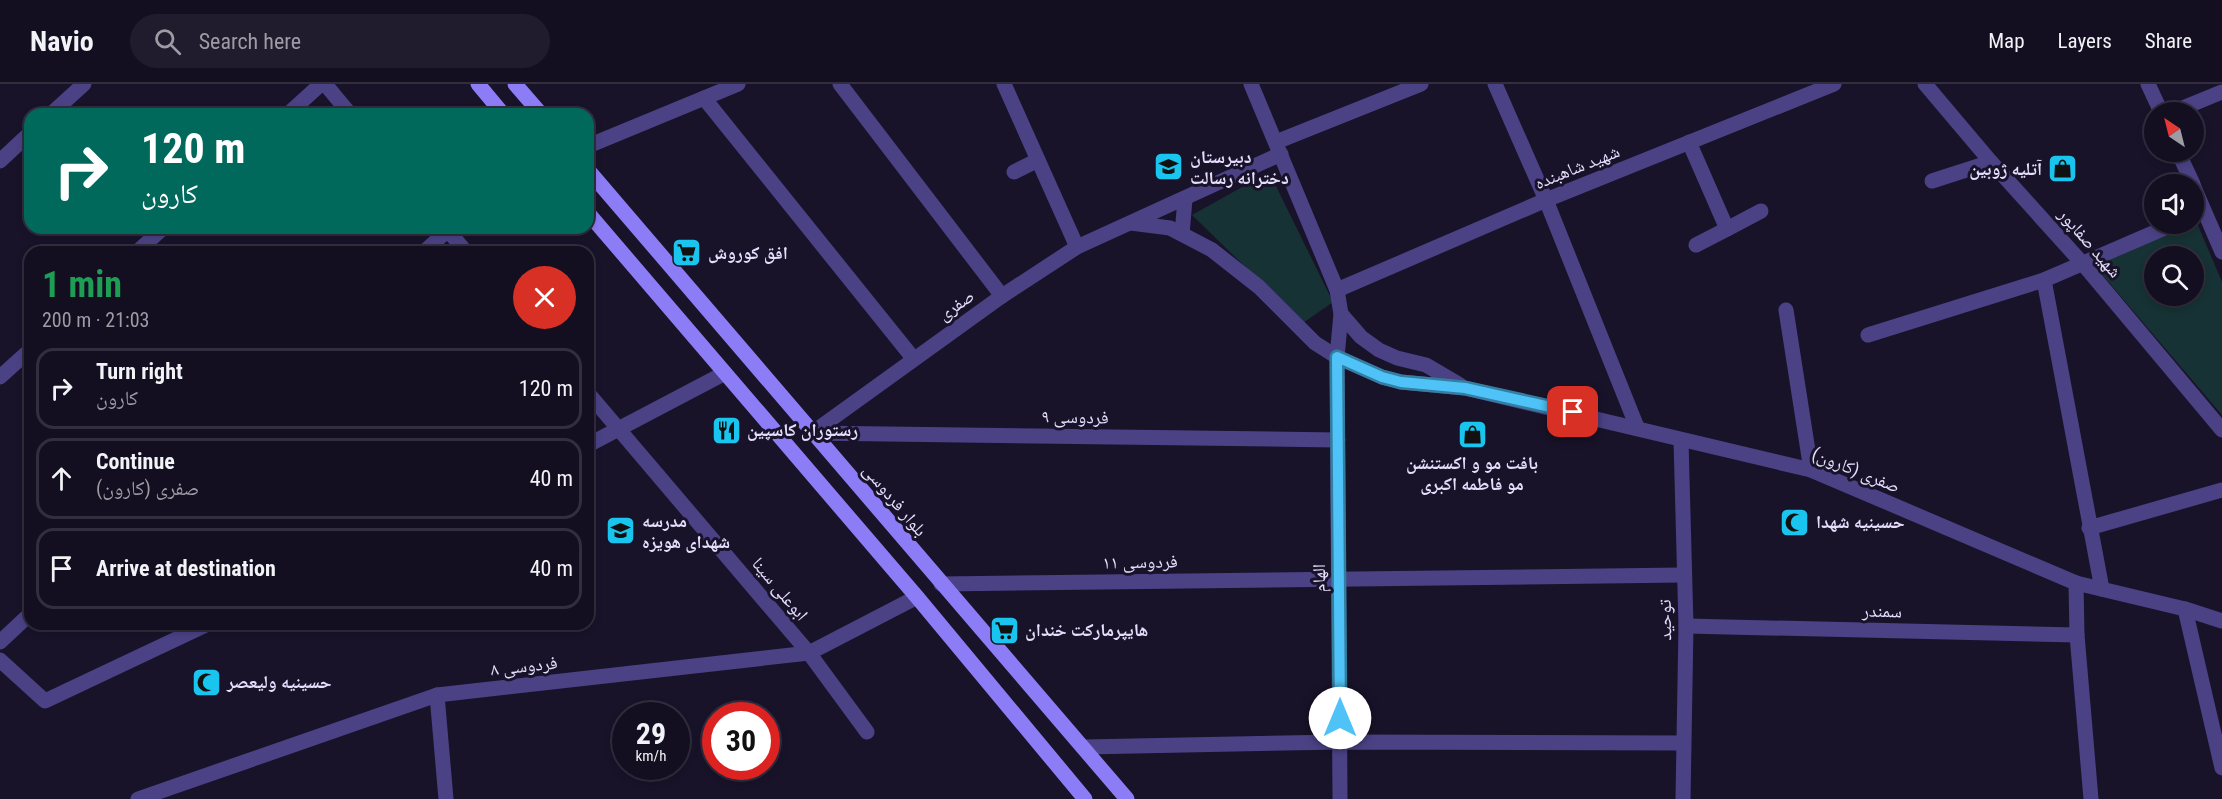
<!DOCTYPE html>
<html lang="en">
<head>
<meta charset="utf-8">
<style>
	body { margin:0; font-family:"Roboto Condensed","Noto Naskh Arabic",sans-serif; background:#201c2d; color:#f1f3f6; height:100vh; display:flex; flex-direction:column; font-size:22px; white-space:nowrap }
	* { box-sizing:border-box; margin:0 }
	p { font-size:20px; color:#9d9ca5 }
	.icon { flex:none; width:33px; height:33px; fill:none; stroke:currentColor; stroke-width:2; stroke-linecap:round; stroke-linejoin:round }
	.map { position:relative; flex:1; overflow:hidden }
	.drawer { position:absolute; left:24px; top:162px; width:570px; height:384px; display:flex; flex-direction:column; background:#130e20; border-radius:18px; box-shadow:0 3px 9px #0003,0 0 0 2px #322e3e }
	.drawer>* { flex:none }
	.guide { position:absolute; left:24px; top:24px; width:570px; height:126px; border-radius:18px; box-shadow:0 3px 9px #0003,0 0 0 2px #322e3e; background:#00695c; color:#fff; overflow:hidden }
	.needle { width:39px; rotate:325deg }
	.buttons { position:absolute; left:2144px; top:18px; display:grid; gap:12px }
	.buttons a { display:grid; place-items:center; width:60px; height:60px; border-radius:50%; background:#130e20; box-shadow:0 3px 9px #0003,0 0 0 2px #322e3e; font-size:30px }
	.speed { position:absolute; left:612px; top:618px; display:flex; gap:12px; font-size:30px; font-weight:700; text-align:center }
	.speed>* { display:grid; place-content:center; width:78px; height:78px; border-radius:50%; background:#130e20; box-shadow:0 3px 9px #0003,0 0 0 2px #322e3e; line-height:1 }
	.speed small { font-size:15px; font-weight:400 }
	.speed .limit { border:9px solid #d22; background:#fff; color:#111 }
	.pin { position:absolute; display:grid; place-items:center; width:51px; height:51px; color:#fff; margin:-26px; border-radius:12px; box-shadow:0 3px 9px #0006 }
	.me { position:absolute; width:66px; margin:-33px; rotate:0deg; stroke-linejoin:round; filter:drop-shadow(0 0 4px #0008) }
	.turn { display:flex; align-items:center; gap:21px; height:126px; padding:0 18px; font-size:27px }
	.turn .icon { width:78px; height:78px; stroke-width:2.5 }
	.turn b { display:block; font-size:42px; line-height:51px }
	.round { display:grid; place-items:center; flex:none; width:63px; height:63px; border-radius:32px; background:#201c2d }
	.head { display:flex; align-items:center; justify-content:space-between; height:102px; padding:0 18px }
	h1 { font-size:36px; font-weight:700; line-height:45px; color:#1e9e55 }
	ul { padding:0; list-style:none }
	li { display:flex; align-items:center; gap:18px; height:81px; margin:0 12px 9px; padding:0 6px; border:3px solid #322e3e; border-radius:18px }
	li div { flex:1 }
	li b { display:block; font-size:22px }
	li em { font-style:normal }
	header { display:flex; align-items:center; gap:36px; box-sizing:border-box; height:84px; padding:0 30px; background:#130e20; border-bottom:2px solid #322e3e }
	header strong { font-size:28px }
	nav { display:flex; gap:33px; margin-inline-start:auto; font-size:21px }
	.search { width:420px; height:54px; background:#201c2d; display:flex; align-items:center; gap:15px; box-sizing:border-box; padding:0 21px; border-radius:33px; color:#9d9ca5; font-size:22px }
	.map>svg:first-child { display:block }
	.green { fill:#173234; fill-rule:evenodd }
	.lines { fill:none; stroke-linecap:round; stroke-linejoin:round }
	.street { stroke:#4b4286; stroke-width:15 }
	.secondary { stroke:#8c7df6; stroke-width:15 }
	.route-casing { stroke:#337fa1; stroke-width:15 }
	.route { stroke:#4fc3f7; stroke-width:10 }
	.labels { text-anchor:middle; stroke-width:6; stroke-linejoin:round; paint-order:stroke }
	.poi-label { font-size:18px; font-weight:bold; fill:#e5dffd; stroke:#19132a; text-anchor:start }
	.street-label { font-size:18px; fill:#e5dffd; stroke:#19132a }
</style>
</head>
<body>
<header>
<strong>Navio</strong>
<div class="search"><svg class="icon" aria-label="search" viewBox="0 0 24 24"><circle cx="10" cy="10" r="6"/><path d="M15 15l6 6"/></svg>Search here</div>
<nav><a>Map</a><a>Layers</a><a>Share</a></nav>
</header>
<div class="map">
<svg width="2222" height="715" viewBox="0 0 2222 715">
	<rect width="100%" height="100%" fill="#19132a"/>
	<!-- green -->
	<g class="green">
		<path d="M1269,88L1333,218L1303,239L1192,131Z"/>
		<path d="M2197,139L2222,198V331L2094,181ZM2154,172H2193V212H2154Z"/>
	</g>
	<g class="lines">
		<!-- street -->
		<g class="street">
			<path d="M325,0L350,30"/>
			<path d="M840,0L1002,212"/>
			<path d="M1004,0L1077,163"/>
			<path d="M1251,0L1337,206L1341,230L1337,273L1340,715"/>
			<path d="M1495,0L1546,116L1637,343"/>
			<path d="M1925,0L1991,78L2083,180L2222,346"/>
			<path d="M2148,0L2161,28"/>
			<path d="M704,14L913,274"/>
			<path d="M2173,28L2222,8"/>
			<path d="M51,30L84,0"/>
			<path d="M288,30L321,0"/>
			<path d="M1276,58L1421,0"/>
			<path d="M1689,58L1727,145L1761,127"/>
			<path d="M588,62L738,0"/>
			<path d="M2178,68L2193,100"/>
			<path d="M0,77L30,49"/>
			<path d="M1014,88L1038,76"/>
			<path d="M1932,97L1991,78"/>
			<path d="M2193,101L2222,168"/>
			<path d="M1131,139L1170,144L1212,166L1259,203L1315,259L1337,273L1382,293L1401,298L1465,304L1811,386L2076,499L2185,525L2222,537"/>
			<path d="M446,144L466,168"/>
			<path d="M1182,150L1185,115"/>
			<path d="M1696,161L1727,145"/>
			<path d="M137,168L163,144"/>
			<path d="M424,168L450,144"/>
			<path d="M2044,196L2102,505"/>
			<path d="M1337,206L1546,116L1834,0"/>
			<path d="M1786,226L1811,386"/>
			<path d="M1341,230L1361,253L1379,266L1397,274L1426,281L1460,301"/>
			<path d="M1868,251L2044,196L2174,140"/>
			<path d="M0,293L30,266"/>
			<path d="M588,309L809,569L867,648"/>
			<path d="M812,349L1002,212L1077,163L1281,70"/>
			<path d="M812,349L1338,356"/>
			<path d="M1681,356L1686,542L1683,715"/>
			<path d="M588,361L725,289"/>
			<path d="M2089,444L2222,406"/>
			<path d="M2076,499L2077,551L2091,715"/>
			<path d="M941,500L1683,491"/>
			<path d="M2185,525L2222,684"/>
			<path d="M1686,542L2077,551"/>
			<path d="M0,558L30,530"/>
			<path d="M0,576L45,617L208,540"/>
			<path d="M437,611L446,715"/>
			<path d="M1084,663L1340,658L1683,659"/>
			<path d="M138,715L437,611L809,569L917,513"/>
		</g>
		<!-- secondary -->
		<g class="secondary">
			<path d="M478,0L503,30"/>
			<path d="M515,0L541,30"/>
			<path d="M588,86L1127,715"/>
			<path d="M588,129L917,513L1085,715"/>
		</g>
	</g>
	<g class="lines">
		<defs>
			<path id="route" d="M1340,634L1337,273L1382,293L1401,298L1465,304L1573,328"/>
		</defs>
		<!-- route casing -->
		<use href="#route" class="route-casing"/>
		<!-- route -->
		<use href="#route" class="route"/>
	</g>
	<!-- icons -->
	<defs>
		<symbol id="school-square" viewBox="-11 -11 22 22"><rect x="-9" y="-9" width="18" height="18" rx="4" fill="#19c4ee" stroke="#19132a"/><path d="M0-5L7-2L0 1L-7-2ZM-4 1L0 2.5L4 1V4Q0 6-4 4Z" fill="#111"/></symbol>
		<symbol id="shop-square" viewBox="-11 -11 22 22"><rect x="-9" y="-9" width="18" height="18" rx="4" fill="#19c4ee" stroke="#19132a"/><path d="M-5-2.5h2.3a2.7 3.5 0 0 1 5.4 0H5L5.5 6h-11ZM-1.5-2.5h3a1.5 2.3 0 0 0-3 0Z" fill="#111"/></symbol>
		<symbol id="supermarket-square" viewBox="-11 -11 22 22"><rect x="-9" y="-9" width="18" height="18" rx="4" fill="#19c4ee" stroke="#19132a"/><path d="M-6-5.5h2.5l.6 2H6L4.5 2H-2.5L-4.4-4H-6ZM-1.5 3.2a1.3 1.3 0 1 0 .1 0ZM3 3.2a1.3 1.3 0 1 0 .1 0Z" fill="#111"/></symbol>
		<symbol id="restaurant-square" viewBox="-11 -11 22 22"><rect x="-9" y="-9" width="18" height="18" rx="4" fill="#19c4ee" stroke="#19132a"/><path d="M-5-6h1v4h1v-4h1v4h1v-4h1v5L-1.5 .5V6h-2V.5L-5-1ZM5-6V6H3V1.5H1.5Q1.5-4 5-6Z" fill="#111"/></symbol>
		<symbol id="mosque-square" viewBox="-11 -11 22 22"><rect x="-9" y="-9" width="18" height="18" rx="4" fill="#19c4ee" stroke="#19132a"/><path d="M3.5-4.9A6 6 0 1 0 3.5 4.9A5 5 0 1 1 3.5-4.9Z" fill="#111"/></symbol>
	</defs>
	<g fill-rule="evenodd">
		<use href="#school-square" x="1152" y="66" width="33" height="33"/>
		<use href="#shop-square" x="2046" y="68" width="33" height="33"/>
		<use href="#supermarket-square" x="670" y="152" width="33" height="33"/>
		<use href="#restaurant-square" x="710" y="330" width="33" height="33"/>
		<use href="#shop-square" x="1456" y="334" width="33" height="33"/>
		<use href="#mosque-square" x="1778" y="422" width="33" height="33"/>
		<use href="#school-square" x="604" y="430" width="33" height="33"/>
		<use href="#supermarket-square" x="988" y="530" width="33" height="33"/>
		<use href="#mosque-square" x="190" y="582" width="33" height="33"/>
	</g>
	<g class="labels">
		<!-- poi labels -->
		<g class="poi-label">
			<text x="1190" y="79">دبیرستان<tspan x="1190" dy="21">دخترانه رسالت</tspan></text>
			<text x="2042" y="91" text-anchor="end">آتلیه ژوبین</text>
			<text x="708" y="175">افق کوروش</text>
			<text x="747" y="352">رستوران کاسپین</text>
			<text x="1472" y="385" text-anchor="middle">بافت مو و اکستنشن<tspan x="1472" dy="21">مو فاطمه اکبری</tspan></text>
			<text x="642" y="443">مدرسه<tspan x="642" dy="21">شهدای هویزه</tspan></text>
			<text x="1816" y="444">حسینیه شهدا</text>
			<text x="1025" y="552">هایپرمارکت خندان</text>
			<text x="227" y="604">حسینیه ولیعصر</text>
		</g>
		<!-- street labels -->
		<g class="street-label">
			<text transform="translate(1577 83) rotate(-22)" y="6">شهید شاهبنده</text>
			<text transform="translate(2090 159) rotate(49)" y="6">شهید صفاپور</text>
			<text transform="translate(956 221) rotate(-35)" y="6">صفری</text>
			<text transform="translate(1075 333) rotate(1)" y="6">فردوسی ۹</text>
			<text transform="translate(1856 386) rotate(22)" y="6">صفری (کارون)</text>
			<text transform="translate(895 416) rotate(50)" y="6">بلوار فردوسی</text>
			<text transform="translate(1140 478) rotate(-1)" y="6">فردوسی ۱۱</text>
			<text transform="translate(1319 494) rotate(-90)" y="6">الهام</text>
			<text transform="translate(780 505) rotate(50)" y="6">ابوعلی سینا</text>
			<text transform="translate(1882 527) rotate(1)" y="6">سمندر</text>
			<text transform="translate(1665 536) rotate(-91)" y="6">توحید</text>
			<text transform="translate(524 582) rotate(-6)" y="6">فردوسی ۸</text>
		</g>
	</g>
</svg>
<div class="buttons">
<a><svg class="needle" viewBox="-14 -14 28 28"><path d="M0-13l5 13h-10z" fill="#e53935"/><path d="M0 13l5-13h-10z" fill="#9d9ca5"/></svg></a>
<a><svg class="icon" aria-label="sound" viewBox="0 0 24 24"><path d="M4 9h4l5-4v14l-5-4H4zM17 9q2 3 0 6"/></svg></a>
<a><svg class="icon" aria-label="search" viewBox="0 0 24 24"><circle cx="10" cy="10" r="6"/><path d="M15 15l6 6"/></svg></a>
</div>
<div class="speed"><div>29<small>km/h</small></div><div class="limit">30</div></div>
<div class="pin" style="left:1573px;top:328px;background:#d93025"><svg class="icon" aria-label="arrive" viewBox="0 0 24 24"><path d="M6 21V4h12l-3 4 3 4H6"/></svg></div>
<svg class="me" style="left:1340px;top:634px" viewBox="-20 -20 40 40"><circle r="19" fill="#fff"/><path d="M0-13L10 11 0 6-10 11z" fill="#4fc3f7"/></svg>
<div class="guide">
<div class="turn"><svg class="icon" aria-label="right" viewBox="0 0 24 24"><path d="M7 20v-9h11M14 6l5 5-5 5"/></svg><div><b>120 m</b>کارون</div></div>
</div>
<section class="drawer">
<div class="head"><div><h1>1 min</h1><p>200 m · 21:03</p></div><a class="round" style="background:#d93025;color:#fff"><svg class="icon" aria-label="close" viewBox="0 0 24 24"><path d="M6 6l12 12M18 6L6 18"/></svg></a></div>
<ul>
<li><svg class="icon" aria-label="right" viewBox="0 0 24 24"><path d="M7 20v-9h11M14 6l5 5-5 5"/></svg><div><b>Turn right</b><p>کارون</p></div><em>120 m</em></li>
<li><svg class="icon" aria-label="ahead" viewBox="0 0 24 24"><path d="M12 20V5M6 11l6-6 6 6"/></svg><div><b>Continue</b><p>صفری (کارون)</p></div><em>40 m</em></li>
<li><svg class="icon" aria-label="arrive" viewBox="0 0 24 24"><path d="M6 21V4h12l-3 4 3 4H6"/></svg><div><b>Arrive at destination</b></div><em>40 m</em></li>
</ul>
</section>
</div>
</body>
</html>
